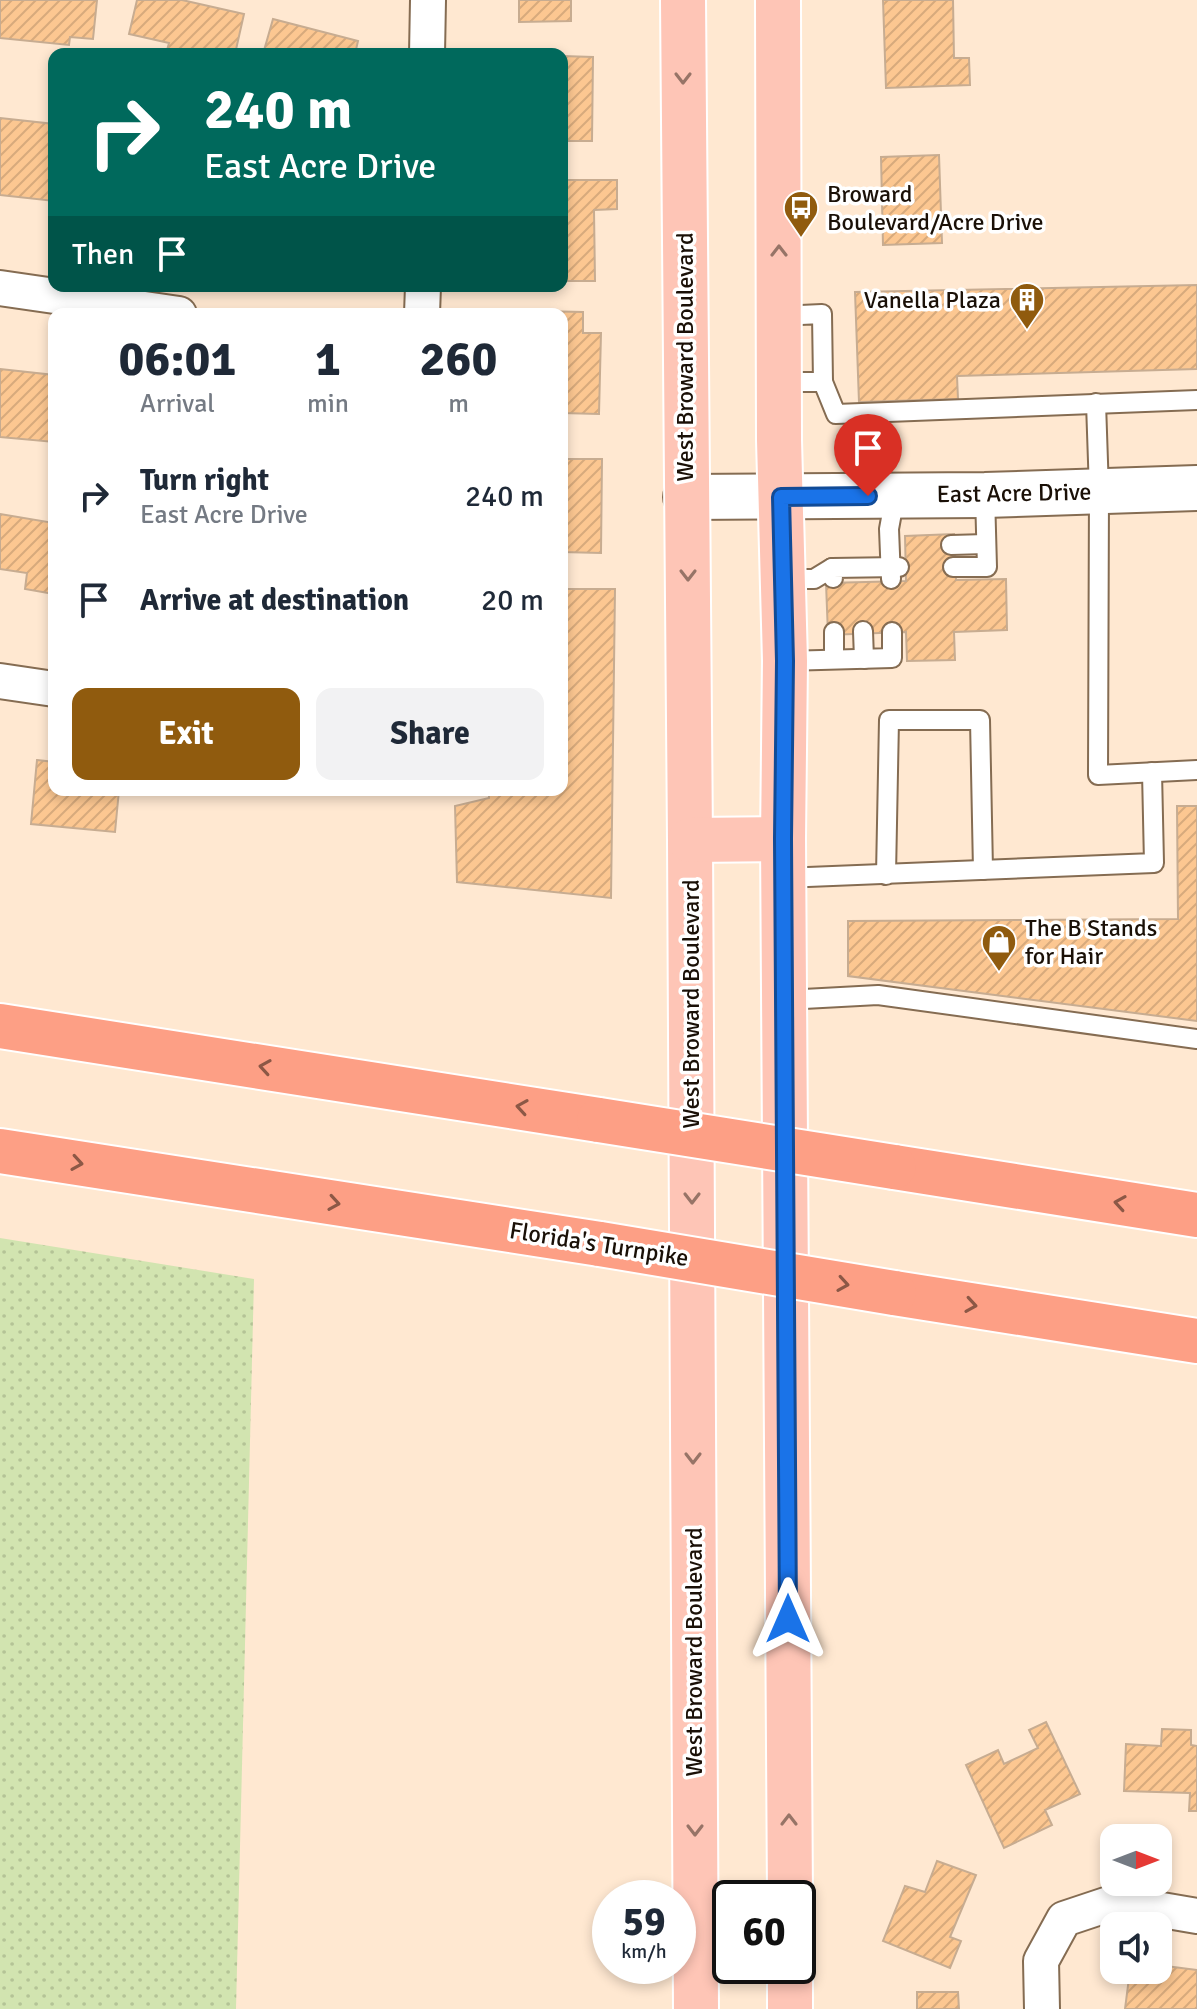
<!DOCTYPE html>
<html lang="en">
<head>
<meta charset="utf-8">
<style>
	body { margin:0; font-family:Signika,sans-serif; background:#f2f2f3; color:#1f2937; height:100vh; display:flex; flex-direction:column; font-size:30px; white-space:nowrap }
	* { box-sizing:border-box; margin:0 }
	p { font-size:26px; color:#747a83 }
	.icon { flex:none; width:44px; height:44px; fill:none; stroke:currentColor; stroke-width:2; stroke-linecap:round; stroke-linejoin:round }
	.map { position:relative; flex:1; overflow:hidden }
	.drawer { position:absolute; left:48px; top:308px; width:520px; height:488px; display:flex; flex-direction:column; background:#fff; border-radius:16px; box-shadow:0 4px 12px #0003 }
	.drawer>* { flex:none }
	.top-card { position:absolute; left:48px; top:48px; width:520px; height:244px; border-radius:16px; box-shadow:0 4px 12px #0003; background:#00695c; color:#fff; overflow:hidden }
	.needle { width:52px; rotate:90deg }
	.controls { position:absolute; left:1100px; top:1824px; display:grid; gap:16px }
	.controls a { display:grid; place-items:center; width:72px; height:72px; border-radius:16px; background:#fff; box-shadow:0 4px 12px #0003; font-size:40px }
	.speed { position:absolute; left:592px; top:1880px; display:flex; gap:16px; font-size:40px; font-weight:700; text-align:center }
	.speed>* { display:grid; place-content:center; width:104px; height:104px; border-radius:50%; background:#fff; box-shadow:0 4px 12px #0003; line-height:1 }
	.speed small { font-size:20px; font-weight:400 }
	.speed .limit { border:4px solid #111; border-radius:12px; background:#fff; color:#111 }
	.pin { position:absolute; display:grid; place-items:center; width:68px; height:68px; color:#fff; margin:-82px -34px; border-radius:50% 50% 50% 0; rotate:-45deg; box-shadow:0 0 8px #0007 }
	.pin .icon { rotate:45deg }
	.me { position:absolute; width:88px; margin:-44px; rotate:0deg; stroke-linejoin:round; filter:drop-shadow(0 0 6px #0008) }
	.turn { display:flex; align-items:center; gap:28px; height:168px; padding:0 24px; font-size:36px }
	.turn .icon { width:104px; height:104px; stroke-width:2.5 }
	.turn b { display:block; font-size:56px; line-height:68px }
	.then { display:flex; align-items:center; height:76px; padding:0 24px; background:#0003; gap:16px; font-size:30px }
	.eta { display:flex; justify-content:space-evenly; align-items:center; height:136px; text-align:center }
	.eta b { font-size:48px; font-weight:700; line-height:56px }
	.action { display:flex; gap:16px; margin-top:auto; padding:16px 24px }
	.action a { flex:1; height:92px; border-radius:16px; background:#905b0e; color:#fff; font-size:32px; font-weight:700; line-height:92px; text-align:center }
	.action a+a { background:#f2f2f3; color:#1f2937 }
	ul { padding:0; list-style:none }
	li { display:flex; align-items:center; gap:24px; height:104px; padding:0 24px }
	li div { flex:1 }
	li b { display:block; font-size:30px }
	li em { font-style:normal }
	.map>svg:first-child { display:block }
	.green { fill:url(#green-dots) }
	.building { fill:url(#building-hatch); stroke:#c7ac91; stroke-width:2 }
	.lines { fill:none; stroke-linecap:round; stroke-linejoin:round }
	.lane-casing { stroke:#856c52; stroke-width:22 }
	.street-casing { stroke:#856c52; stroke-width:38 }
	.secondary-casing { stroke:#856c52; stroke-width:48 }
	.primary-casing { stroke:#fff; stroke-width:48 }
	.highway-casing { stroke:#fff; stroke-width:48 }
	.lane { stroke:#fff; stroke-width:18 }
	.street { stroke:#fff; stroke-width:34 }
	.secondary { stroke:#fff; stroke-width:44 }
	.primary { stroke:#fec5b6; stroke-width:44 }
	.highway { stroke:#fd9f85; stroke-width:44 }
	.highway-bridge-casing { stroke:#fff; stroke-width:48; stroke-linecap:butt }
	.highway-bridge { stroke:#fd9f85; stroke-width:44 }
	.oneway { stroke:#977467 }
	.oneway2 { stroke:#8c5846 }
	.route-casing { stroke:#114b97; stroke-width:20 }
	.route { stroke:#1a73e8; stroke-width:14 }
	.labels { text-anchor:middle; stroke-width:7; stroke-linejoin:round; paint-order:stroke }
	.poi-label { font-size:24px; fill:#1a1007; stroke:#fff; text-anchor:start }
	.street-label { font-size:24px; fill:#1a1007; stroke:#fff }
</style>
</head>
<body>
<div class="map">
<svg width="1197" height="2009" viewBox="0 0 1197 2009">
	<defs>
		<pattern id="green-dots" width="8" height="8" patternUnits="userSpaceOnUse" patternTransform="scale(2)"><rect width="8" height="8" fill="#d2e4b0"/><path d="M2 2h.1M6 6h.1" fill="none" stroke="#b4c396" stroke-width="1.8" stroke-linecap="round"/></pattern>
		<pattern id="building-hatch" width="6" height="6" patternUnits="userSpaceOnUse" patternTransform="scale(2)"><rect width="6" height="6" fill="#fcc791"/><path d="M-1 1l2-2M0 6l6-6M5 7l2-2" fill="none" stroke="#d7aa7c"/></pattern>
	</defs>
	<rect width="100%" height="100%" fill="#ffe8d1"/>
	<!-- green -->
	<path class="green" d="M0,1238L254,1279L236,2009H0Z"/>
	<!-- building -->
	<g class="building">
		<path d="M0,0H97L93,39L70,37L69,45L0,38Z"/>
		<path d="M137,0H182L244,14L235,54H166L169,43L129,34Z"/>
		<path d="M519,0H571V21L519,22Z"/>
		<path d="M883,0H953L954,58H969L970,85L886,88Z"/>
		<path d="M273,19L358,41L355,54H263Z"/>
		<path d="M562,56L593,57L592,141H562Z"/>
		<path d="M0,118L54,124V201L0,195Z"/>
		<path d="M939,155L942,243L883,245L881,157Z"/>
		<path d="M562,180H617V209L594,210L595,281H562Z"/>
		<path d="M1197,285V369L957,376L958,399L859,402L855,292Z"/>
		<path d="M538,311L583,312V333H601L599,414L562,413V314H538Z"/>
		<path d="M0,369L54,375V442L0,437Z"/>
		<path d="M562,459H602L601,553L562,552Z"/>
		<path d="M0,514L54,523V594L25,589L27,573L0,569Z"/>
		<path d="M954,534L956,580L1006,579L1007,630L954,632L955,660L907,661L906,632L828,635L826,583L906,581L905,536Z"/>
		<path d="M562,589H615L611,898L457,882L455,806L489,798V790H562Z"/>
		<path d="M37,760L54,762V790H119L115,832L31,824Z"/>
		<path d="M1177,806H1197V1021L848,976V921L1178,919Z"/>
		<path d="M1046,1722L1080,1794L1045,1810L1052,1825L1004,1848L966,1765L998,1750L1004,1764L1038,1748L1029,1730Z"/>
		<path d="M1162,1729L1191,1730V1745L1197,1746V1811H1189L1190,1793L1124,1791L1126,1744L1161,1746Z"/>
		<path d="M937,1861L976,1875L950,1937L961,1941L950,1968L883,1941L905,1886L925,1892Z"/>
		<path d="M1158,1965L1197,1970V2009H1125L1130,1970H1158Z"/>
		<path d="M917,1992H958L959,2009H917Z"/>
	</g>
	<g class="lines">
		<defs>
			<g id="lane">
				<path d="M779,316L822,314L823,382H779"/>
				<path d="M823,382L836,414L1197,400"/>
				<path d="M1096,403L1099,491L1098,775L1197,770"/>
				<path d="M951,545L986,544"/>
				<path d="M953,567H987L985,495"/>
				<path d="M833,578L832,568L899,567"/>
				<path d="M782,579H814L832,568"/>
				<path d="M891,579L889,529L895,496"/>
				<path d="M863,631L864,659"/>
				<path d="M834,632V659"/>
				<path d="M785,661L892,658V632"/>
				<path d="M886,875L889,720H980L983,870"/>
				<path d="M783,878L1154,863L1152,772"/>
				<path d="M785,1000L878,995L1197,1039"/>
			</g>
			<g id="street">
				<path d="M427,54L428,0"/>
				<path d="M0,288L179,314"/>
				<path d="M422,314L423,286"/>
				<path d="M0,681L54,689"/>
				<path d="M1042,2009L1041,1961L1064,1919L1115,1902L1197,1916"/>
			</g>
			<path id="secondary" d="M686,497L985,495L1197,488"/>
			<g id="primary">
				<path d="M683,0L690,840L696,2009"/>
				<path d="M778,0L779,440L785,661L783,839L790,1898"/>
				<path d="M690,840L783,839"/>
				<path d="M790,1966V2009"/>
			</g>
			<g id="highway">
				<path d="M0,1026L599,1120"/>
				<path d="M0,1151L600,1244"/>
				<path d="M894,1167L1197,1215"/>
				<path d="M894,1293L1197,1341"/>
			</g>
		</defs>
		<!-- lane casing -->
		<use href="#lane" class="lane-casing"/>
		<!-- street casing -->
		<use href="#street" class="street-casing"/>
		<!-- secondary casing -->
		<use href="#secondary" class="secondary-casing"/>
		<!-- primary casing -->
		<use href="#primary" class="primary-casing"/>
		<!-- highway casing -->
		<use href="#highway" class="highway-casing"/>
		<!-- lane -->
		<use href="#lane" class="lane"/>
		<!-- street -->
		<use href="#street" class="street"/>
		<!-- secondary -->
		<use href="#secondary" class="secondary"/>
		<!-- primary -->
		<use href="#primary" class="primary"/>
		<!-- highway -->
		<use href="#highway" class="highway"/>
		<defs>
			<g id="highway-bridge">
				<path d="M599,1120L894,1167"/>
				<path d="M600,1244L894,1293"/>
			</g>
		</defs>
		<!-- highway-bridge casing -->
		<use href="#highway-bridge" class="highway-bridge-casing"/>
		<!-- highway-bridge -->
		<use href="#highway-bridge" class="highway-bridge"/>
	</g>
	<!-- one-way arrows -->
	<defs><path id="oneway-chevron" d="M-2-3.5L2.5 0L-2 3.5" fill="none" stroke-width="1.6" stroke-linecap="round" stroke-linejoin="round" transform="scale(2)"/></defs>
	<g class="oneway">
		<use href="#oneway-chevron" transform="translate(683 78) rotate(90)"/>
		<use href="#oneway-chevron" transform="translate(779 251) rotate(-90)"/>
		<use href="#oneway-chevron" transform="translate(688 575) rotate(90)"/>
		<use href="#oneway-chevron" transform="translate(692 1198) rotate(90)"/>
		<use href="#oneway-chevron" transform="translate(693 1458) rotate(90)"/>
		<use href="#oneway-chevron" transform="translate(789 1820) rotate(-90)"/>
		<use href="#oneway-chevron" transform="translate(695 1830) rotate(90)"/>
	</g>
	<g class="oneway2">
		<use href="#oneway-chevron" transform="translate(265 1067) rotate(-171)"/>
		<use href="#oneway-chevron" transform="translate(522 1107) rotate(-171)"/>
		<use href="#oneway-chevron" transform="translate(77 1163) rotate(9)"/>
		<use href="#oneway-chevron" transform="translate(334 1203) rotate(9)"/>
		<use href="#oneway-chevron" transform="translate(1120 1203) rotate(-171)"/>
		<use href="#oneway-chevron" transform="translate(843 1284) rotate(9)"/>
		<use href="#oneway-chevron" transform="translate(971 1305) rotate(9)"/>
	</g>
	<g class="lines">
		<defs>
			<path id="route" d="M788,1619L783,839L785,661L781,497L868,496"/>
		</defs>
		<!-- route casing -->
		<use href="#route" class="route-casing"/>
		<!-- route -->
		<use href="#route" class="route"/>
	</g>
	<!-- icons -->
	<defs>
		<symbol id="bus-pin" viewBox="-11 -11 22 30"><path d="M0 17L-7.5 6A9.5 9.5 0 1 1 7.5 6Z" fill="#905b0e" stroke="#fff"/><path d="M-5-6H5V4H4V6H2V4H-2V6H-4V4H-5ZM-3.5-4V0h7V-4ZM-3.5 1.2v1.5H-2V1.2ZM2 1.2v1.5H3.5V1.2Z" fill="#fff"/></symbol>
		<symbol id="building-pin" viewBox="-11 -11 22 30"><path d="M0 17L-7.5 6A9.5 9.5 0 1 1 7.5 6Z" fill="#905b0e" stroke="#fff"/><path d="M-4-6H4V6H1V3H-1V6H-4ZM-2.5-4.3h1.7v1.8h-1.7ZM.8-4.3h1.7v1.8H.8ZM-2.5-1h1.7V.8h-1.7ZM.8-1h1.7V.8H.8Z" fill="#fff"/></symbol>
		<symbol id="shop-pin" viewBox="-11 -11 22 30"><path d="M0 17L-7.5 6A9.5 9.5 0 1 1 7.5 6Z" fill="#905b0e" stroke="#fff"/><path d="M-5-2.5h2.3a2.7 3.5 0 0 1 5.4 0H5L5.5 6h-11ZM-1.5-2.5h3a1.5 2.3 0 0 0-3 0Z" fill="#fff"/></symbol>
	</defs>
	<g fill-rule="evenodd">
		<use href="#bus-pin" x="781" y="188" width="40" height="54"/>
		<use href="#building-pin" x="1007" y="280" width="40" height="54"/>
		<use href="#shop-pin" x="979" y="922" width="40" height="54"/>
	</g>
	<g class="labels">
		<!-- poi labels -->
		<g class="poi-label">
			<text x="827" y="202">Broward<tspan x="827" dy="28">Boulevard/Acre Drive</tspan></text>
			<text x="1001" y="308" text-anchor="end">Vanella Plaza</text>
			<text x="1025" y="936">The B Stands<tspan x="1025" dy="28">for Hair</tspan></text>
		</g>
		<!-- street labels -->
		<g class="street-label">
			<text transform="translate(685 357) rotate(-90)" y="8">West Broward Boulevard</text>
			<text transform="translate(1014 493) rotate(-1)" y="8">East Acre Drive</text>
			<text transform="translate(691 1004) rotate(-90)" y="8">West Broward Boulevard</text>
			<text transform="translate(599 1244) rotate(9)" y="8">Florida's Turnpike</text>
			<text transform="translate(694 1652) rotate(-90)" y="8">West Broward Boulevard</text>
		</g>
	</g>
</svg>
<div class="controls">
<a><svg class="needle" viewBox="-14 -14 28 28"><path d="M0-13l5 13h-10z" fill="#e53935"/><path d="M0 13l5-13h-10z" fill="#747a83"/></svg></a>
<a><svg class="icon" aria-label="sound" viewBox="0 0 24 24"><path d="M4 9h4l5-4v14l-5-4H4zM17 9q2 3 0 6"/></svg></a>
</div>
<div class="speed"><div>59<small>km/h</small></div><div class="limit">60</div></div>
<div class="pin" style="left:868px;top:496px;background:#d93025"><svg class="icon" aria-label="arrive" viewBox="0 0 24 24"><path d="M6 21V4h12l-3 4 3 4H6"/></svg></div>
<svg class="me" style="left:788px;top:1619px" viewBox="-20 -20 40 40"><path d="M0-17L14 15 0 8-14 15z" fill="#1a73e8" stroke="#fff" stroke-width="4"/></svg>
<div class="top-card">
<div class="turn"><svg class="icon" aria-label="right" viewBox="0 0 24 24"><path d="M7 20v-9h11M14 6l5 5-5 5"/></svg><div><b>240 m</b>East Acre Drive</div></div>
<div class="then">Then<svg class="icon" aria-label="arrive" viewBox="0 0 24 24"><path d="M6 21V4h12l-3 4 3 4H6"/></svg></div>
</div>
<section class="drawer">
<div class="eta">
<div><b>06:01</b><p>Arrival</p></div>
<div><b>1</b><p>min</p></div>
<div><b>260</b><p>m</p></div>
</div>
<ul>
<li><svg class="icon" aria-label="right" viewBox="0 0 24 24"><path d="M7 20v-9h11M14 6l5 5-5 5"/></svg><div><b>Turn right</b><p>East Acre Drive</p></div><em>240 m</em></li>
<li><svg class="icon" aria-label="arrive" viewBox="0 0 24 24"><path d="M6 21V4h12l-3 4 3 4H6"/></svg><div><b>Arrive at destination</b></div><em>20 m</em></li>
</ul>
<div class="action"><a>Exit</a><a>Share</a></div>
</section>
</div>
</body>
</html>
